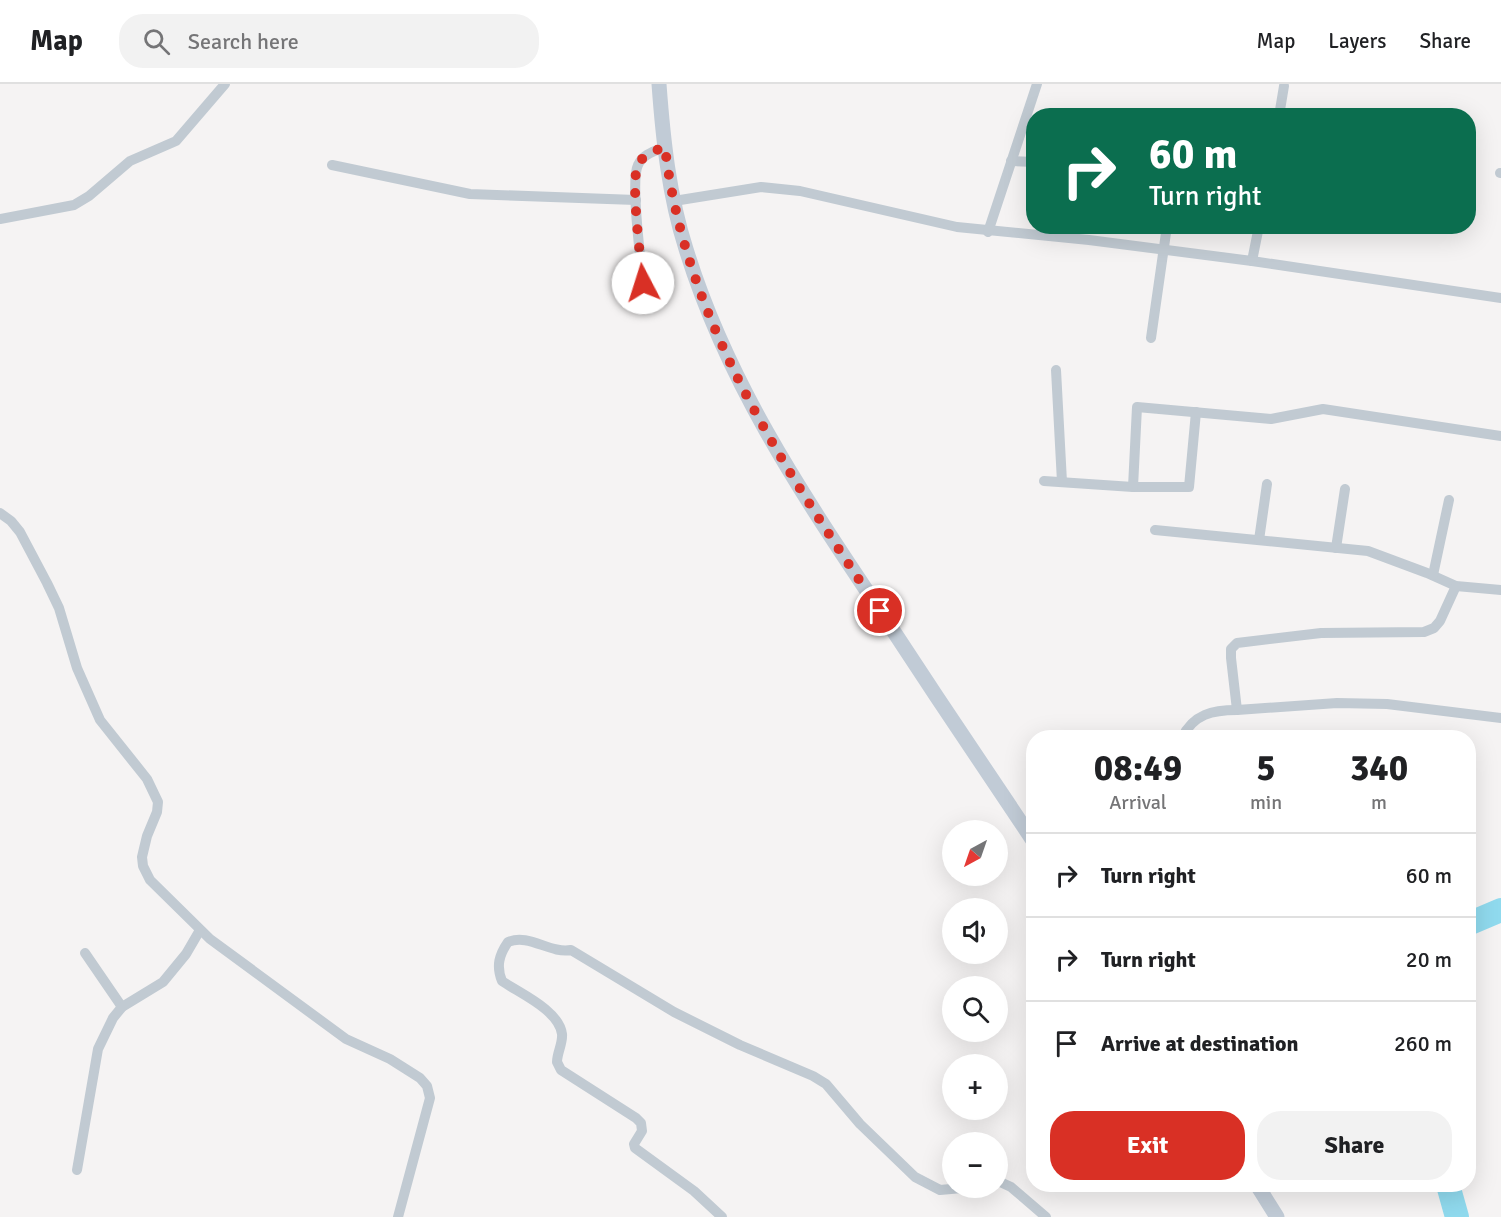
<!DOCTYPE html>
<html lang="en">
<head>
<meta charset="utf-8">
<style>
	body { margin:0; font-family:Signika,sans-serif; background:#f2f2f2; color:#202124; height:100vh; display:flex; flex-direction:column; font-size:22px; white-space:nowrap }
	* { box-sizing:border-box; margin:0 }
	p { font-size:20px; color:#757577 }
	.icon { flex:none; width:33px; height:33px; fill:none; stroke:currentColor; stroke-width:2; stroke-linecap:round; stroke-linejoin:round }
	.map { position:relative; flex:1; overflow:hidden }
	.details { position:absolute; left:1026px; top:646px; width:450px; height:462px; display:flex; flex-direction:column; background:#fff; border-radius:24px; box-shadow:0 6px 24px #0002 }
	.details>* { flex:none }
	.hud { position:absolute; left:1026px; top:24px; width:450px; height:126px; border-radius:24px; box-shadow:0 6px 24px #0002; background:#0b6e4f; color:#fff; overflow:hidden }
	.needle { width:39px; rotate:220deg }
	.tools { position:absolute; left:942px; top:736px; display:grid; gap:12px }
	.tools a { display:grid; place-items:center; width:66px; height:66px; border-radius:50%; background:#fff; box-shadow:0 6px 24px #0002; font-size:30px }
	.pin { position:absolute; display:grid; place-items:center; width:51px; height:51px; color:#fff; margin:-26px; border:3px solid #fff; border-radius:50%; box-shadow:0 2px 6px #0007 }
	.me { position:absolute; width:66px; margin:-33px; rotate:355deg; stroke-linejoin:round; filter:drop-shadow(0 0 4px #0008) }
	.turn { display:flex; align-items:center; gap:21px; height:126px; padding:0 24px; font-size:27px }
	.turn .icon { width:78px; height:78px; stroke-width:2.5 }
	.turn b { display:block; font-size:42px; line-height:51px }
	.eta { display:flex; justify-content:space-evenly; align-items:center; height:102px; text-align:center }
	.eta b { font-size:36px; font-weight:700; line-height:42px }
	.cta { display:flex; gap:12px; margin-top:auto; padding:12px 24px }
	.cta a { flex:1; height:69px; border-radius:24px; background:#d93025; color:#fff; font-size:24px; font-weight:700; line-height:69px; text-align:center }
	.cta a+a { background:#f2f2f2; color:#202124 }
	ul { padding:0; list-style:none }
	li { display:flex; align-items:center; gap:18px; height:84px; padding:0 24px; border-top:2px solid #e0e0e0 }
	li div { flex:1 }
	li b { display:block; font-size:22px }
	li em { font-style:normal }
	header { display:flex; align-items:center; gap:36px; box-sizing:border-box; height:84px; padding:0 30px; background:#fff; border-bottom:2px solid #e0e0e0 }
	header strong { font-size:28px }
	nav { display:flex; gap:33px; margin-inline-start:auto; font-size:21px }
	.search { width:420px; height:54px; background:#f2f2f2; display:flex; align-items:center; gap:15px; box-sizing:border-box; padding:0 21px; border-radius:24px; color:#757577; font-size:22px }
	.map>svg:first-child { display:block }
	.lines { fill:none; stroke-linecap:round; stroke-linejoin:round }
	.river { stroke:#90daee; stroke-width:24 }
	.minor { stroke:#c1cad2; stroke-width:10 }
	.secondary { stroke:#c1cbd6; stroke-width:15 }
	.route { stroke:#d93025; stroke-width:10; stroke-dasharray:0 18 }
</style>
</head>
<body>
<header>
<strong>Map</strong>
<div class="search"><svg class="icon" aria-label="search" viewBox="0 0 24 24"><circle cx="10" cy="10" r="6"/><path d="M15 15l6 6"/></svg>Search here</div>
<nav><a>Map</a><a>Layers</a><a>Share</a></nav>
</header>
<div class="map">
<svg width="1501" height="1133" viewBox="0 0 1501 1133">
	<rect width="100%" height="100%" fill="#f5f3f3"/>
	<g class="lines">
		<!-- river -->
		<g class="river">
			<path d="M1468,840L1501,826"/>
			<path d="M1448,1101L1457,1133"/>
		</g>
		<!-- minor -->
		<g class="minor">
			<path d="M1279,32L1284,2"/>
			<path d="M1011,77L1034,78"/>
			<path d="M332,81L470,110L636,116"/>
			<path d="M1500,89H1501"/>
			<path d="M674,117L761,103L800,107L957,143L1089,156L1252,177L1501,214"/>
			<path d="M0,135L74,121L89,112L130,77L176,57L225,0"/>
			<path d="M988,148L1037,0"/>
			<path d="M1252,177L1259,142"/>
			<path d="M643,199C641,177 630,97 638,81C643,70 655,67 665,63"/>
			<path d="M1151,254L1167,142"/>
			<path d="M1056,286L1062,398"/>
			<path d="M1044,397L1133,403H1189L1196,328"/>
			<path d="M1133,403L1137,323L1271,335L1323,325L1501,352"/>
			<path d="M0,429L11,437L20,448L47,499L59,524L77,584L100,636L147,695L158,718L157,728L147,752L142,773L143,782L150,796L210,855L346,955L390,975L420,994L427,1002L430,1014L398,1133"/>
			<path d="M1155,446L1368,467L1427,489L1456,502L1501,506"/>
			<path d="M1259,456L1267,400"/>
			<path d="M1336,464L1345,405"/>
			<path d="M1433,491L1449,416"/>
			<path d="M1456,502L1440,537L1434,544L1424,548L1321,549L1237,559L1231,565V574L1237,626L1337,619L1387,620L1501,634"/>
			<path d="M1182,654C1193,630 1213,626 1237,626"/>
			<path d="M85,869L122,923"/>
			<path d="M77,1086L98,965L113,934L122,923L163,898L186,870L200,846"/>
			<path d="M998,1097L1011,1103L1046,1133"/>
			<path d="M722,1133L694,1107L635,1064L634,1060L642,1047L641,1039L636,1034L561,986L557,978C557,969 563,959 562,950C559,926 519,909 502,897C496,882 499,871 508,858C529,849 550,870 571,866L674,928L740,961L813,992L826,1000L860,1040L915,1093L940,1106L962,1104"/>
		</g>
		<!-- secondary -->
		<g class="secondary">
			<path d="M659,0C663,55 669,112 686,165C726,295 798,404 873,516C926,597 980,678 1034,758"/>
			<path d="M1257,1101L1277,1133"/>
		</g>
	</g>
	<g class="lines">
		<!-- route -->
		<path class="route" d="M643,199C641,177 630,97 638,81C643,70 655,67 665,63C685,238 785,385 880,527"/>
	</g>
</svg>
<div class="tools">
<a><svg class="needle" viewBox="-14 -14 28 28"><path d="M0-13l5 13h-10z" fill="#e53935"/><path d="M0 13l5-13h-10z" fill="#757577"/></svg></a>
<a><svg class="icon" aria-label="sound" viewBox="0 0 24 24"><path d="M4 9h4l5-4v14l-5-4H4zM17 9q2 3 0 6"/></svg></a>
<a><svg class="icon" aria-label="search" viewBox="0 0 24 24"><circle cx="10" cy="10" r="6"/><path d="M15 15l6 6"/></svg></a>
<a>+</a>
<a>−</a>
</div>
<div class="pin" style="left:880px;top:527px;background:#d93025"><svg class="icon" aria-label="arrive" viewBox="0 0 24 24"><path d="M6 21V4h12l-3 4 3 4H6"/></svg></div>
<svg class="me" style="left:643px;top:199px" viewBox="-20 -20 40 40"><circle r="19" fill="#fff"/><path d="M0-13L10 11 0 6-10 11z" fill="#d93025"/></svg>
<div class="hud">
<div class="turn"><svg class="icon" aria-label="right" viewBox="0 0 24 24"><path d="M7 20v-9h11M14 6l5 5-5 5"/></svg><div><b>60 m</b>Turn right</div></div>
</div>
<section class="details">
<div class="eta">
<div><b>08:49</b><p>Arrival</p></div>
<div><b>5</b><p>min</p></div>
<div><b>340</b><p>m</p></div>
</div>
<ul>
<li><svg class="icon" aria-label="right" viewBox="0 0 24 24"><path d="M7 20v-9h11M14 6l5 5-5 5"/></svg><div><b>Turn right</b></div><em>60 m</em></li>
<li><svg class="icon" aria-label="right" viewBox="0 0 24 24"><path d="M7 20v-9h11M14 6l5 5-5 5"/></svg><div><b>Turn right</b></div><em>20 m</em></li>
<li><svg class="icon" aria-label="arrive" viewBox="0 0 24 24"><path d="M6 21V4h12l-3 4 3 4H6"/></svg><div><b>Arrive at destination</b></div><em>260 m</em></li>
</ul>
<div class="cta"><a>Exit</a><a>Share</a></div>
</section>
</div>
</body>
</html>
